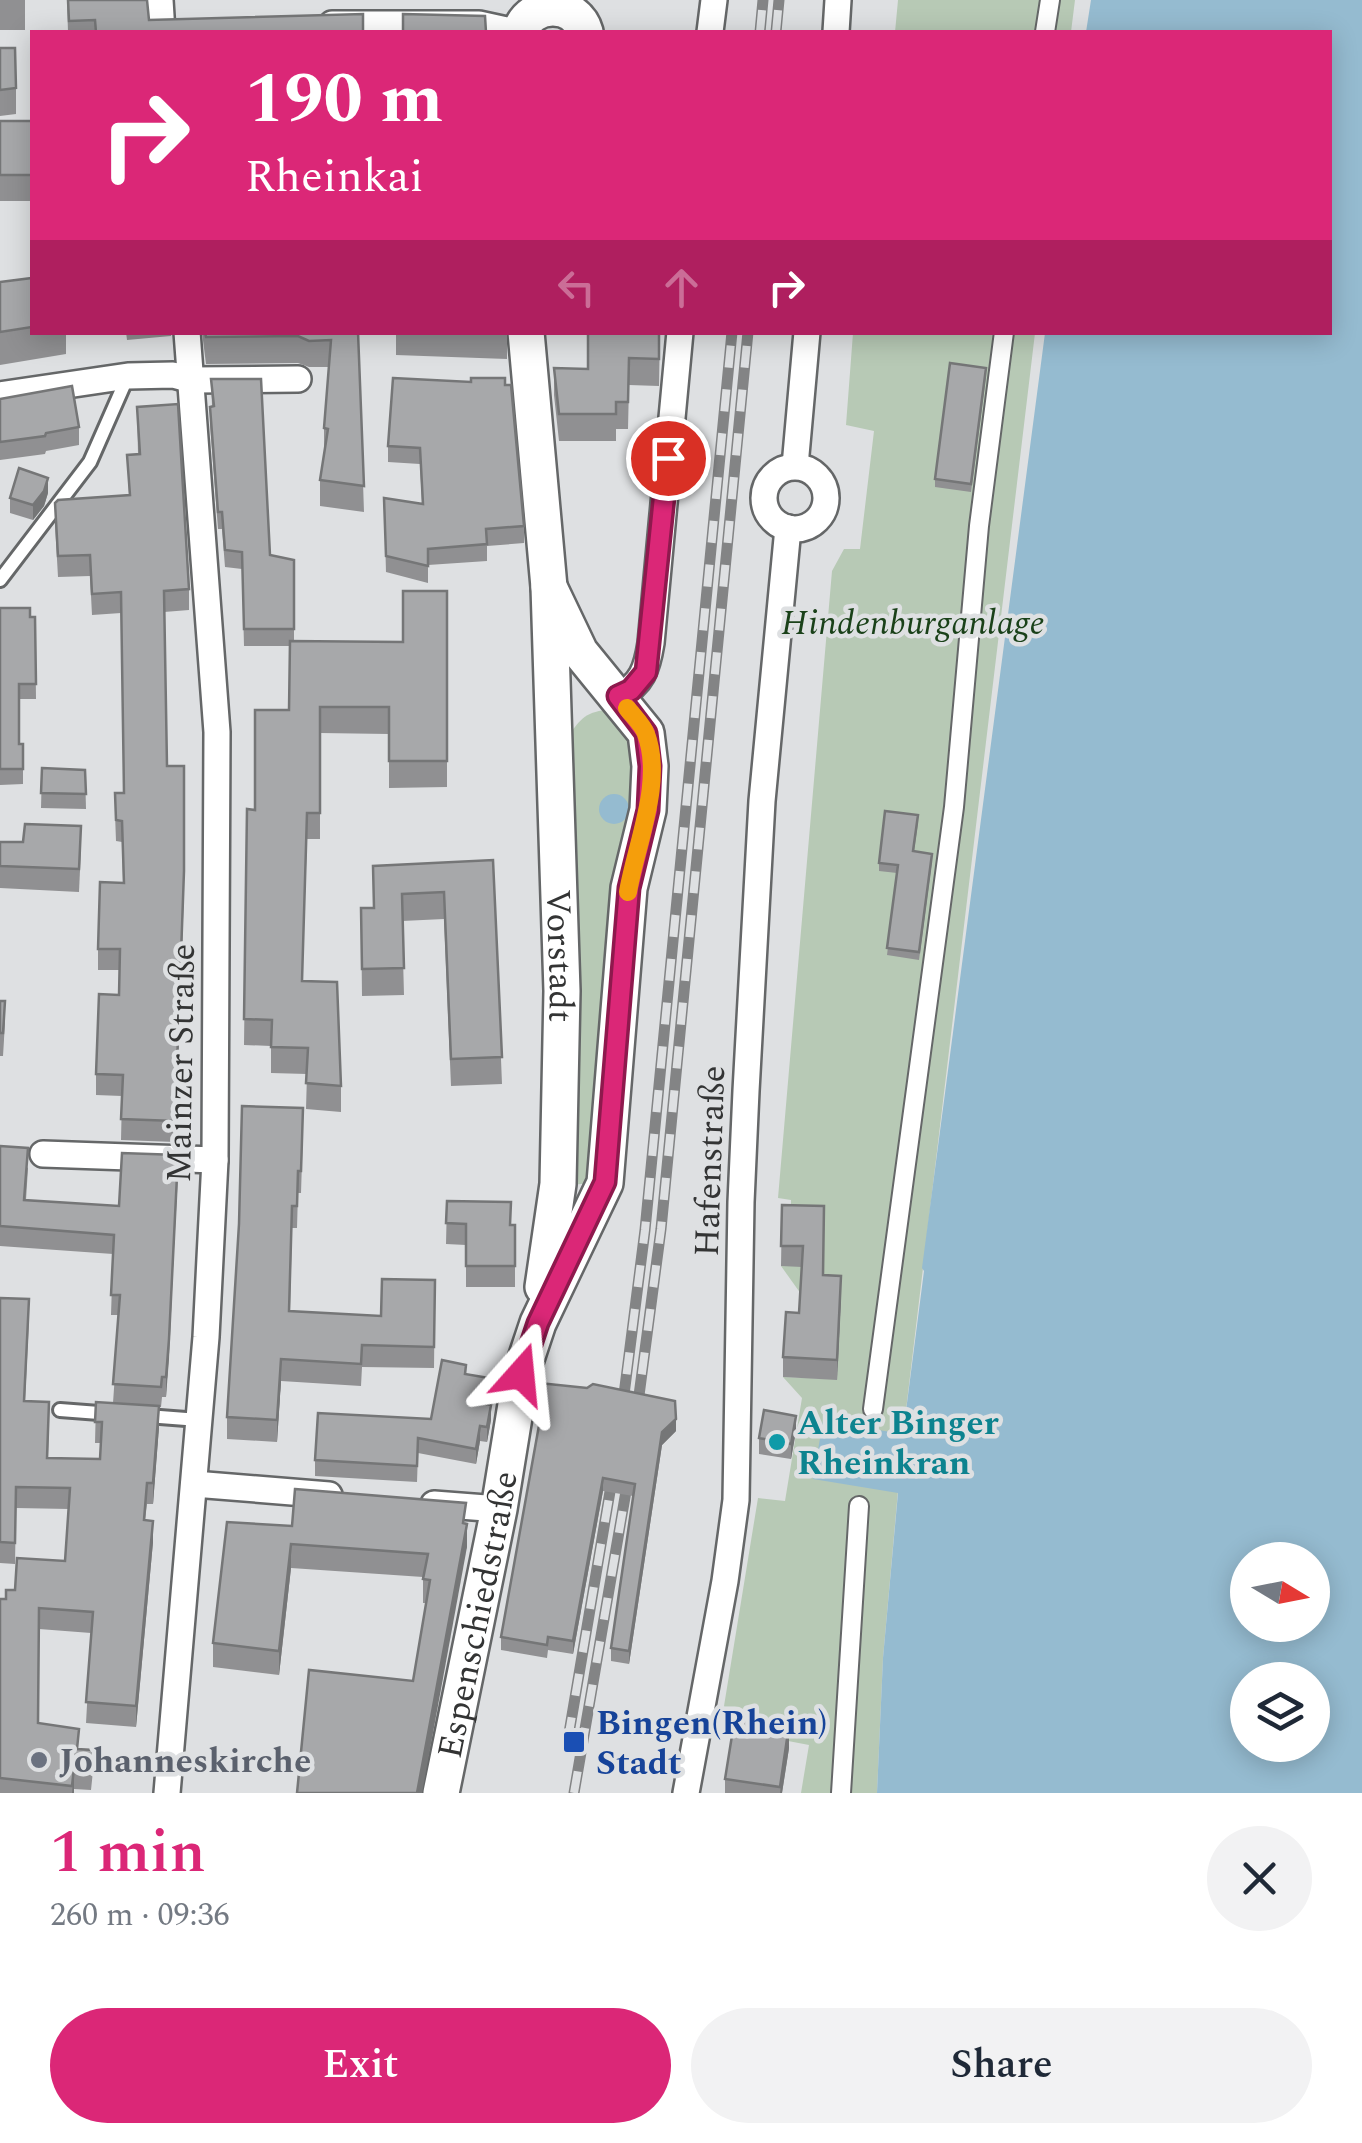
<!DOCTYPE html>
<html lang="en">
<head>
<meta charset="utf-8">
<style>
	body { margin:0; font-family:Spectral,serif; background:#f2f2f3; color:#1f2937; height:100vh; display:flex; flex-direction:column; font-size:38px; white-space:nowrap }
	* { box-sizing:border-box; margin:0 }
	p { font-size:32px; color:#747a83 }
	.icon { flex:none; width:55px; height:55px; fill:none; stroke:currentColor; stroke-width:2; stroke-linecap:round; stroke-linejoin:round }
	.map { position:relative; height:1793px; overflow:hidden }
	.sheet { display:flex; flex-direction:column; background:#fff; flex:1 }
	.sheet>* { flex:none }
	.hud { position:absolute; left:30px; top:30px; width:1302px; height:305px; border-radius:0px; box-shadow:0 5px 25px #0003; background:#db2777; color:#fff; overflow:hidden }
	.needle { width:65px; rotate:100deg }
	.buttons { position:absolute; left:1230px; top:1542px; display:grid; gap:20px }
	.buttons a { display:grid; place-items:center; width:100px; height:100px; border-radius:50%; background:#fff; box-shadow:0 5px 25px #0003; font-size:50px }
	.pin { position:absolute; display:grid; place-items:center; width:85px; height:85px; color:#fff; margin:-42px; border:5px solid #fff; border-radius:50%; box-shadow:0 2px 10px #0007 }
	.me { position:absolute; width:110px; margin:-55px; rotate:18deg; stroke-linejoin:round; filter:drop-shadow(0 0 8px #0008) }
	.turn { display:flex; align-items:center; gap:35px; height:210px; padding:0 50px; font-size:45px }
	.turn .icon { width:130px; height:130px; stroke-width:2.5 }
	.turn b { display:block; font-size:70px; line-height:85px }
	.lanes { display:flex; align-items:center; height:95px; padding:0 50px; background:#0003; justify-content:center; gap:50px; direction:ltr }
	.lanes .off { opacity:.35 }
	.round { display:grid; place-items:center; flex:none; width:105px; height:105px; border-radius:52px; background:#f2f2f3 }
	.headline { display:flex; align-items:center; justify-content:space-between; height:170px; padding:0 50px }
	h1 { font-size:60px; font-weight:600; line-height:75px; color:#db2777 }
	.cta { display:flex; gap:20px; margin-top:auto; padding:20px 50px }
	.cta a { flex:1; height:115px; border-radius:60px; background:#db2777; color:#fff; font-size:40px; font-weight:600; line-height:115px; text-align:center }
	.cta a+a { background:#f2f2f3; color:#1f2937 }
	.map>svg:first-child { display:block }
	.green { fill:#b7c9b5 }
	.water { fill:#95bbd0; fill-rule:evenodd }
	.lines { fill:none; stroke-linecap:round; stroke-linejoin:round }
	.service-casing { stroke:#656768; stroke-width:18 }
	.pedestrian-casing { stroke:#656768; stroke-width:22 }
	.minor-casing { stroke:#656768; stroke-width:30 }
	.secondary-casing { stroke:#656768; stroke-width:40 }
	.service { stroke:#fff; stroke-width:12 }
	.pedestrian { stroke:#fff; stroke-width:18 }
	.minor { stroke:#fff; stroke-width:25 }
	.secondary { stroke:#fff; stroke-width:35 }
	.rail-casing { stroke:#838485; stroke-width:11 }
	.rail { stroke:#dee0e2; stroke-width:8; stroke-dasharray:22; stroke-linecap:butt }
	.wall { fill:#909092 }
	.shaded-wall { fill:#757677 }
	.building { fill:#a7a8aa; stroke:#757677; stroke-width:2.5 }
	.route-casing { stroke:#8e194d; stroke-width:25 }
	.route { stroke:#db2777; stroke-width:18 }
	.slow { stroke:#f59e0b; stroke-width:18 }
	.culture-dot { fill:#0f9aa8; stroke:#dee0e2; stroke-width:4 }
	.transit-dot { fill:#1a4fb4; stroke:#dee0e2; stroke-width:4 }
	.worship-dot { fill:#6b7280; stroke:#dee0e2; stroke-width:4 }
	.labels { text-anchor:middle; stroke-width:9; stroke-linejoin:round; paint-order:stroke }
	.park-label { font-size:35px; font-style:italic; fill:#1a4119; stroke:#dee0e2 }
	.street-label { font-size:35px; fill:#333434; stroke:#dee0e2 }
	.culture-label { font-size:35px; font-weight:bold; fill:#0d838f; stroke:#dee0e2; text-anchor:start }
	.transit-label { font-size:35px; font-weight:bold; fill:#164399; stroke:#dee0e2; text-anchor:start }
	.worship-label { font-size:35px; font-weight:bold; fill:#5b616d; stroke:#dee0e2; text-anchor:start }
</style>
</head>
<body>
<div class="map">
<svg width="1362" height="1793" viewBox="0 0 1362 1793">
	<rect width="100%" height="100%" fill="#dee0e2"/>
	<!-- green -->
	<g class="green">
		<path d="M898,0H1075L1071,32H895Z"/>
		<path d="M853,333H1035L903,1435L883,1658L877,1793H801L809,1745L726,1729L724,1706L758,1498L785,1501L802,1398L783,1377L837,1379L841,1297L801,1294L781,1266L791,1225V1200L778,1198L832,571L844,549H860L874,431L846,425Z"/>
		<path d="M606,710L643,752L591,1183L571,1185L567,739C578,721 585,712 606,710Z"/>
	</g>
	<!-- water -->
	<g class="water">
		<path d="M1091,0H1362V1793H877L883,1658L898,1493L813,1479L823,1421L903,1434L924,1271L922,1268L1045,333L1330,332V32H1086ZM1248,1560H1312V1625H1248ZM1248,1680H1312V1745H1248Z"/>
		<circle cx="614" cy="809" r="15"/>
	</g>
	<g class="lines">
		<defs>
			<g id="service">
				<path d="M0,580L90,462L127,378"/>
				<path d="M60,1410L112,1414"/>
				<path d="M147,1416L199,1420"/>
			</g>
			<g id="pedestrian">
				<path d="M1045,32L1050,0"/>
				<path d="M873,1409L954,807L979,526L1004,332"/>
				<path d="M841,1793L859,1506"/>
			</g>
			<g id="minor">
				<path d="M160,0L162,32"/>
				<path d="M332,24H479L516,32"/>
				<path d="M710,32L714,0"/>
				<path d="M836,32L838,0"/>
				<path d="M0,395L128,376L173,375L192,380L298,379"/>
				<path d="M795,466L807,332"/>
				<circle cx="795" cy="498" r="31"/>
				<path d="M618,696C642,685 647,668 651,643L680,332"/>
				<path d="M43,1154L215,1160"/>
				<path d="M194,1484L329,1495"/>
				<path d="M434,1504L499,1509"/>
				<path d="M167,1793L206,1337L215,1160L217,732L187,332"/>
				<path d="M686,1793L725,1581L736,1500L741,1202L746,1091L762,801L788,528"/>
			</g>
			<g id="secondary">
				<path d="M520,32C530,0 576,0 585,32"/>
				<path id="s1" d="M526,332L549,587L562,991L558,1184L543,1287"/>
				<path id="s2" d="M441,1793L499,1509L521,1374L538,1323L605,1183L629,888L648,810L650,766L646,733L580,652L549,587"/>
			</g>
		</defs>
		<!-- service casing -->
		<use href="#service" class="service-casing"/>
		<!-- pedestrian casing -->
		<use href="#pedestrian" class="pedestrian-casing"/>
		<!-- minor casing -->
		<use href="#minor" class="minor-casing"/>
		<!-- secondary casing -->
		<use href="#secondary" class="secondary-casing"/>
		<!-- service -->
		<use href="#service" class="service"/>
		<!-- pedestrian -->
		<use href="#pedestrian" class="pedestrian"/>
		<!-- minor -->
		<use href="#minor" class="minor"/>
		<!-- secondary -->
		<use href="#secondary" class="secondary"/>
		<defs>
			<g id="rail">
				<path d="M760,32L763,0"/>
				<path d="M776,32L779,0"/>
				<path d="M621,1418L645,1230L732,332"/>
				<path d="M636,1418L661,1229L748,332"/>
				<path d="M568,1739L614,1468"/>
				<path d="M574,1793L630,1468"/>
			</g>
		</defs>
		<!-- rail casing -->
		<use href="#rail" class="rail-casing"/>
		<!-- rail -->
		<use href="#rail" class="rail"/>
	</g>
	<!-- wall -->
	<g class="wall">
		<rect x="0" y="0" width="25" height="30"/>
		<path d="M67,0H147L149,20L363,32H68Z"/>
		<path d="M0,48L16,88V114L0,116Z"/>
		<rect x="0" y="121" width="32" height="80"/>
		<path d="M32,278V332H66V354L0,365V282Z"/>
		<path d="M126,332H172L171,336L127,340Z"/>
		<path d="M202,332H358L364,512L320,506V480L324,455V428L329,367H309L298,363L206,364Z"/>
		<path d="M396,332H507V359L396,355Z"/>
		<path d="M660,332L659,386L629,385L628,429H616V441H559L554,395V368L588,369Z"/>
		<path d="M986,376L971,492L935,487V479Z"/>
		<path d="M211,379L270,555L294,560V641L403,642L447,591V787L389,788V734L320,733V839H307L302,981L341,1086V1112L306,1109L307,1074L271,1073V1046L244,1045L247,809L255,810L289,710L290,646H244L242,569L225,567L222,529H218L210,424V407L212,406Z"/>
		<path d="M505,385L524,526V543L487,546V561L428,565V583L386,572L384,498L422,504L420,464L388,462V446Z"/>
		<path d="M0,399L79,427V445L46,451L45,454L0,460Z"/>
		<path d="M137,407L189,589V610L164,612L167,766L184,892L175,1142L121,1140L122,1096L96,1095V1074L119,995V970H98V949L123,883L122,842L116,841L115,814L124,793L121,613L92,615L90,576L58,577L55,524V503L129,495L127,455L138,454Z"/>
		<path d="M48,493L44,506L33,520L10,513V498Z"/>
		<path d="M0,608L35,617L36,699H19V744H23V784L0,785Z"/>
		<path d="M42,768L85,770L86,809L41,808Z"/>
		<path d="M918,823L914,851L932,861L919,960L887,955L897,873L879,871V863Z"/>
		<path d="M0,842L81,849L79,892L0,888Z"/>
		<path d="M493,860L502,1084L451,1086L444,919L402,921L404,995L362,996L361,908H373V866Z"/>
		<path d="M0,1001L5,1023L3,1056H0Z"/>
		<path d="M303,1130L301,1193H298L297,1228H292L290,1311L381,1316L435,1280L434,1368L362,1367L361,1386L281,1381L277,1442L227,1439V1417Z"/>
		<path d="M0,1146L28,1168L26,1200L119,1206L178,1175L166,1397H162L161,1407H159V1427L153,1504H147L145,1520L153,1542L136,1727L86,1723L91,1633L39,1629L38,1723L79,1749L93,1771L91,1790L74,1789V1793H0V1599H6L15,1590L65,1561L69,1509L16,1508L15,1564L0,1563V1298L29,1320L25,1401L49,1423L48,1458L100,1459L101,1443H95L96,1402L113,1403L119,1315H111L113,1254L0,1246Z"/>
		<path d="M447,1201L511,1225H515V1287H466V1245L446,1244Z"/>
		<path d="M782,1205L824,1275L841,1296L837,1380L783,1377V1357L799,1313L802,1267L781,1266Z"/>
		<path d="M466,1374L489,1393L487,1404L491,1420L487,1442L480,1441L476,1464L418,1453L417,1482L315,1476V1460L431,1419Z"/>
		<path d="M537,1396L676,1431L662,1445L629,1664L611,1661V1648L633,1496L603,1491L573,1654L548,1650L547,1658L501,1650V1637L542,1414L537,1409Z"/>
		<path d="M796,1431L791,1459L759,1454V1438Z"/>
		<path d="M466,1523L467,1547L413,1681L426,1603H423V1577L291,1568L279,1675L213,1667V1643L292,1526Z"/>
		<path d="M789,1748L782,1793H725V1779Z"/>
	</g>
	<!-- shaded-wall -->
	<g class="shaded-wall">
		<path d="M48,478V493L44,506L33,520V505Z"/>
		<path d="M178,1155L169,1359L166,1397V1377Z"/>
		<path d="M841,1276V1296L837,1380V1360Z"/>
		<path d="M281,1359V1381L277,1442V1420Z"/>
		<path d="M491,1405V1420L487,1442V1427Z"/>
		<path d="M159,1406V1427L153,1504V1483Z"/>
		<path d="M796,1416V1431L791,1459V1444Z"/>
		<path d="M676,1419V1431L662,1445L629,1664V1651L662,1432Z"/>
		<path d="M480,1426V1441L476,1464V1449Z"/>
		<path d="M603,1478V1491L573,1654V1641Z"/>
		<path d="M153,1521V1542L136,1727V1706Z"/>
		<path d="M467,1524V1547L422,1793H417Z"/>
		<path d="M291,1544V1568L279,1675V1651Z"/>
		<path d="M789,1725V1748L782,1793H780Z"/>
		<path d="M74,1768V1793H72Z"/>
	</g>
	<!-- building -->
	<g class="building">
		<path d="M68,0H147L149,20L363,14V32H96L95,20L69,21Z"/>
		<path d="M403,14L485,16L486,32H403Z"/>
		<path d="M0,48H15L16,88L0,90Z"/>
		<rect x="0" y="121" width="32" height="54"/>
		<path d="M32,278V327L0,332V282Z"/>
		<path d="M205,332H358L364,486L320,480L328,429L324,428L331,340L309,341L298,336L206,337Z"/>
		<path d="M588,332H659V359L629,358L628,402H616V414H559L554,368L588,369Z"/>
		<path d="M950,363L986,368L971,484L935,479Z"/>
		<path d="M393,378L471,382V378H505V385H511L524,526L486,529L487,544L428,549V566L386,556L384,498L423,504L420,448L388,446Z"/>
		<path d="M211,379H261L270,555L294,560V629H244L242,552L225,550L222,512H218L210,407L214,406Z"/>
		<path d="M72,386L79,427L46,433L45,436L0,442V399Z"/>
		<path d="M178,404L189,589L164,591L167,766H184V871L175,1121L121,1119L123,1075L96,1074L99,994L119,995L120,949H98L100,882L124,883L122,821L116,820L115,793H124L121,592L92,594L90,555L58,556L55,503L58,500L130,495L127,455L140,454L137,407Z"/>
		<path d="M19,468L48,478L44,491L33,505L10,498Z"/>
		<path d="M403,591H447V761H389V707H320V813H307L302,981L337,982L341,1086L306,1083L308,1048L271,1047L272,1020L244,1019L247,809L255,810V710H289L290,641L403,642Z"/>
		<path d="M0,608H30V617H35L36,684H19V744H23V769H0Z"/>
		<path d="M42,768L85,770L86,794L41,793Z"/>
		<path d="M885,811L918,815L913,851L932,854L919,952L887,948L898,865L879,863Z"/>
		<path d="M25,824L81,826L79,869L0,866V842H23Z"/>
		<path d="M493,860L502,1057L451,1059L444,892L402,894L404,968L362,969L361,908H374L373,866Z"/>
		<path d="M0,1001H5L3,1033H0Z"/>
		<path d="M242,1106L303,1108L301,1171H298L297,1206H292L289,1311L381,1316L382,1279L435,1280L434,1347L362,1345L361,1364L281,1359L277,1420L227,1417L239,1224Z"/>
		<path d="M0,1146L28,1148L24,1200L119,1206L122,1153L178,1155L169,1339L166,1377H162L161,1387L113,1384L120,1295H111L114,1235L0,1226Z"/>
		<path d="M447,1201L511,1202L510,1225H515V1266H466V1224L446,1223Z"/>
		<path d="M782,1205L824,1206L823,1275L841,1276L837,1360L783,1357L786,1312L799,1313L803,1246H781Z"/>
		<path d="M0,1298L29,1299L24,1401L49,1402L47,1458L100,1459L102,1422H95L96,1402L159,1406L153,1483H147L144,1520L153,1521L136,1706L86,1702L93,1612L39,1608L38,1723L79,1729L77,1749L93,1750L91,1769L74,1768L72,1786L0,1778V1599H6V1590H15L17,1558L65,1561L70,1488L16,1487L15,1543L0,1542Z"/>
		<path d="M442,1360L466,1365L465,1374L489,1378L485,1404L491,1405L487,1427L480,1426L476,1449L418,1438L417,1466L315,1460L318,1413L431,1419Z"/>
		<path d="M539,1383L587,1388L593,1384L675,1401L676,1419L662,1432L629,1651L611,1648L635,1484L603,1478L573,1641L548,1637L547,1645L501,1637L543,1403L537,1396Z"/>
		<path d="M764,1410L796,1416L791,1444L759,1438Z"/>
		<path d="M295,1489L466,1503L463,1523L467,1524L417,1793H297L309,1670L413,1681L430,1580L423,1579L428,1554L291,1544L279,1651L213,1643L227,1522L292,1526Z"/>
		<path d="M735,1717L789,1725L780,1787L725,1779Z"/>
	</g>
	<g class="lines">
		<defs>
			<path id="route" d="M521,1374L538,1323L605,1182L629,888L648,810L650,766L646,733L618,696L631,690L646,672L668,458"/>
		</defs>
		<!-- route casing -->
		<use href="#route" class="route-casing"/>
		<!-- route -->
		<use href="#route" class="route"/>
		<!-- slow -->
		<path class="slow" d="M627,708C633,716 643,725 646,734C664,782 636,844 628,892"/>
	</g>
	<!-- markers -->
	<circle class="culture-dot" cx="777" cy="1442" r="10"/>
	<rect class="transit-dot" x="562" y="1730" width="24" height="24" rx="5"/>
	<circle class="worship-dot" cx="39" cy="1760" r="10"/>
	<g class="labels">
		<!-- park labels -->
		<g class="park-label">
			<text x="913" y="634">Hindenburganlage</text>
		</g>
		<!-- street labels -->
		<g class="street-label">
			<text dy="12" stroke="none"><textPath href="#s1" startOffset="625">Vorstadt</textPath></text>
			<text transform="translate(180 1063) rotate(-89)" y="12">Mainzer Straße</text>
			<text transform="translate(709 1161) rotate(-88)" y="12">Hafenstraße</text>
			<text dy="12" stroke="none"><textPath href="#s2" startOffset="182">Espenschiedstraße</textPath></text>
		</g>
		<!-- culture labels -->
		<g class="culture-label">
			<text x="797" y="1434">Alter Binger<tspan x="797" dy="40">Rheinkran</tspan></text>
		</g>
		<!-- transit labels -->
		<g class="transit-label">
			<text x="596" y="1734">Bingen(Rhein)<tspan x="596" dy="40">Stadt</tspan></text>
		</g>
		<!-- worship labels -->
		<g class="worship-label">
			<text x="59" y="1772">Johanneskirche</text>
		</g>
	</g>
</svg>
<div class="buttons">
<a><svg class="needle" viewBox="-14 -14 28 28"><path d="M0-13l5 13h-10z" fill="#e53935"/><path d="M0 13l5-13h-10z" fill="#747a83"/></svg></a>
<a><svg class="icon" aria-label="layers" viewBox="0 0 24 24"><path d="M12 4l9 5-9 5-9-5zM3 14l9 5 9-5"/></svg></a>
</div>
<div class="pin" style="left:668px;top:458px;background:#d93025"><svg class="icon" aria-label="arrive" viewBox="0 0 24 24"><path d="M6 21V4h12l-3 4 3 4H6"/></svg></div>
<svg class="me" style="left:521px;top:1374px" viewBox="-20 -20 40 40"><path d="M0-17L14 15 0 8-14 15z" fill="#db2777" stroke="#fff" stroke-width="4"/></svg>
<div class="hud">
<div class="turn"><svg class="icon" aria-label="right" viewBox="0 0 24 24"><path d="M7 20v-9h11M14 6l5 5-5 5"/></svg><div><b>190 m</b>Rheinkai</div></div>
<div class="lanes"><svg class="icon off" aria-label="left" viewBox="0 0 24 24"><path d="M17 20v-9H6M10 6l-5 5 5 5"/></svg><svg class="icon off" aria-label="ahead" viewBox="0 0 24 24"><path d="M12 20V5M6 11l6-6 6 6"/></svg><svg class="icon" aria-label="right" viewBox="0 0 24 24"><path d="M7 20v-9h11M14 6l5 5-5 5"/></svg></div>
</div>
</div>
<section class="sheet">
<div class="headline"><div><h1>1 min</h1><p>260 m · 09:36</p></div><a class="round"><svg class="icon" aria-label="close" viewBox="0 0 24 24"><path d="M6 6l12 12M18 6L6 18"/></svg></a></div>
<div class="cta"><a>Exit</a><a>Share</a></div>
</section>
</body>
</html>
